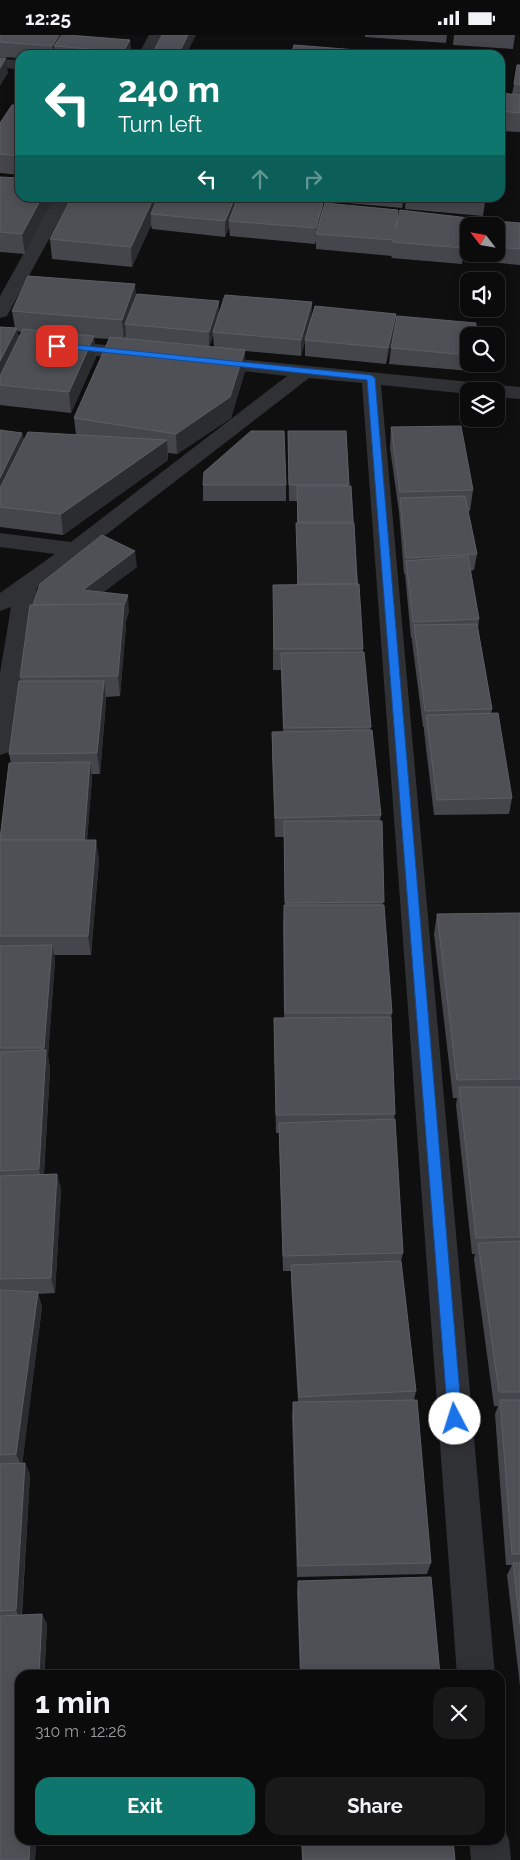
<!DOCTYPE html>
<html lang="en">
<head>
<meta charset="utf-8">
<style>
	body { margin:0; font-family:Raleway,sans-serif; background:#19191a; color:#f1f3f6; height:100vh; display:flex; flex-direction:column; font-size:19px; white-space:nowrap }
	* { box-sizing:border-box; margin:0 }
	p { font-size:16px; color:#9a9b9d }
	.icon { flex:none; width:28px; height:28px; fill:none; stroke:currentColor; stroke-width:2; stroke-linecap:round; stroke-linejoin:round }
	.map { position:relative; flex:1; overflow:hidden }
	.details { position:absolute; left:15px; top:1635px; width:490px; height:175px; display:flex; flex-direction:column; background:#0b0b0c; border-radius:15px; box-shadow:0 2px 12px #0003,0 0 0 1px #2b2b2d }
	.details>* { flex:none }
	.hud { position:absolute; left:15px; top:15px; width:490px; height:152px; border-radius:15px; box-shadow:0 2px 12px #0003,0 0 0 1px #2b2b2d; background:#0f766e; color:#fff; overflow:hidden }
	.needle { width:32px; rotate:301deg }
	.tools { position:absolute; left:460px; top:182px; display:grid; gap:10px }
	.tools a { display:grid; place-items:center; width:45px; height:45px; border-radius:10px; background:#0b0b0c; box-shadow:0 2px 12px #0003,0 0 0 1px #2b2b2d; font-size:25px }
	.pin { position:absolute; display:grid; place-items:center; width:42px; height:42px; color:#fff; margin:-21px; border-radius:10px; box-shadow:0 2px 8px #0006 }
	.me { position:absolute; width:55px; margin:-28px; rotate:355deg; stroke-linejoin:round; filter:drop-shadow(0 0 4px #0008) }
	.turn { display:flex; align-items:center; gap:18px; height:105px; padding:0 20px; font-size:22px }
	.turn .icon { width:65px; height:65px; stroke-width:2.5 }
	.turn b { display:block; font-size:35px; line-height:42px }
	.lanes { display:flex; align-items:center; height:48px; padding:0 20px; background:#0003; justify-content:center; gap:25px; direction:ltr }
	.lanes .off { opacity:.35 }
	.round { display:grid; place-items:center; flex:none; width:52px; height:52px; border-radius:15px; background:#19191a }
	.summary { display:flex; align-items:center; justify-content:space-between; height:85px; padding:0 20px }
	h1 { font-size:30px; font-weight:700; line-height:38px }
	.action { display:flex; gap:10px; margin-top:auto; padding:10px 20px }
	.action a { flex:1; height:58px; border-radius:15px; background:#0f766e; color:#fff; font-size:20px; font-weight:700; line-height:58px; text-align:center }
	.action a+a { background:#19191a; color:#f1f3f6 }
	.status { display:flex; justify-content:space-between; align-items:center; height:35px; padding:0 25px; background:#0b0b0c; direction:ltr }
	.status svg { height:14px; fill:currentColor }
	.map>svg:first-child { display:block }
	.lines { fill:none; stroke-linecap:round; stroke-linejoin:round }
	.minor { fill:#303135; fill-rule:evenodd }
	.wall { fill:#45464b; fill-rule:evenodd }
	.shaded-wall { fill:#2b2c2f }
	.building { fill:#4f5056; stroke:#5b5e64 }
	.route { fill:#1a73e8; stroke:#114b97 }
</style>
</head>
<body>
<div class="status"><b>12:25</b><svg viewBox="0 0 49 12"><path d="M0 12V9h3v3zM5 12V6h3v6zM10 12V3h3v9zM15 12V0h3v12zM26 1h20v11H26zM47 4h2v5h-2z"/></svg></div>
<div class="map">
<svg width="520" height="1825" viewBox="0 0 520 1825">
	<rect width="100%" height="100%" fill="#0f0f10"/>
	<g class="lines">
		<!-- minor -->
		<g class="minor">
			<path d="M149,0H163L152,20H138Z"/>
			<path d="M0,24L20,25V35L0,32Z"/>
			<path d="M55,162H72L9,277L7,281L0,283V261Z"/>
			<path d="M0,298L140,314L147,316L150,320L147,324L140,326L0,310Z"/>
			<path d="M208,321L520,352V364L496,362V356H469V359L381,350L495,1640H457L362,348L309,343L37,553L12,711L9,717L0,720V638L11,572L0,576V558L55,519L0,512V498L71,507L287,341L201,331L198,327L201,323Z"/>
			<path d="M500,1789L503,1791L509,1805L511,1825H471L469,1805H500Z"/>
		</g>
	</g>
	<!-- wall -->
	<g class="wall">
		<path d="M0,0L130,5L131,20H20V23L0,22Z"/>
		<path d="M365,0H447L446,8L365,2Z"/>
		<path d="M454,0H515L513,14L453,10Z"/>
		<path d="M520,30V97L500,96V58L512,59L514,49Z"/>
		<path d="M20,62V140L0,138V88L16,70Z"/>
		<path d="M0,142L53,165L25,219L0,217Z"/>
		<path d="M72,162H236V168L323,174L398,186L467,199L462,229L391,223L392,221L316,214V206L315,209L230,201L229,192L225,202L152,194L151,190L132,232L52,224L50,204Z"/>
		<path d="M276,162H323L322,166Z"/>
		<path d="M325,162H405L402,173L325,166Z"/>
		<path d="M406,162H486L483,181L405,174Z"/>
		<path d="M520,188V230L466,225L469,206V219H496V191Z"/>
		<path d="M136,262L219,279L312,267L311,283L396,279L394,295L386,329L305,321V306L301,321L245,316V336L231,383L177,419L168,418V425L63,500L0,492V395L22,398L24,406L76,400L74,383L109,304L94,303L96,322L71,378L0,370V292L15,293L12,276ZM17,296L22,297L18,304ZM213,300L214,312H209Z"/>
		<path d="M469,301V329H471L470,336L389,329L391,313Z"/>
		<path d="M391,392L473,455L470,476H468L477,519L474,535L470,536L479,584L478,594L492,674L491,679L512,763L509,779L434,780L424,696V692H423L412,606V603H411L405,539H404L399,477L390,413Z"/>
		<path d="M288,396H346L349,451H351L363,617L371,692L370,695L381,780L380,786L383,870L392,978L391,982L395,1079L394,1084L403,1218L401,1226L416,1356L414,1365L431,1528L427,1539L297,1542L292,1381L293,1367H298L291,1246V1236H283L279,1098H276L274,1001V983H284L283,890L284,870H285L284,802H275L272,718V697H283L281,635H273V570L297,549V466H289Z"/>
		<rect x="203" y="450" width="83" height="16"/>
		<path d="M137,532L103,557L129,576L126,586V590L120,661L106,662V666L100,739H91L92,743L87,805H96L99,825L91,920H54L55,925L48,1021L50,1034L44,1139H57L61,1155L55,1258L38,1259L42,1272L22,1428H25L30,1440L22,1580L42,1579L47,1589L35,1825H0V800L11,728L9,719L21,646L20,642L33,570Z"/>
		<path d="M520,878V1651L507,1540L512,1530H506L495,1379L498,1371H494L474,1224L475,1219H472L456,1070L457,1063H453L434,899L437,879Z"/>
		<path d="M298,1546L440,1640H300L297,1557Z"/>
		<path d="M301,1805H453L455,1825H302Z"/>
	</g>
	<!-- shaded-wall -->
	<g class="shaded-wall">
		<path d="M59,0H66L54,11L55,20H53L52,11Z"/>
		<path d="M188,0H196L186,20H178Z"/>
		<path d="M130,5L131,20H124L123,17Z"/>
		<path d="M6,23L8,38L0,51V33Z"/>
		<path d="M42,162H53V165L25,219L22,199Z"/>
		<path d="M154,162H160L151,179V190L132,232L131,212Z"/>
		<path d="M235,162H236V176L229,186V192L225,202V186Z"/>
		<path d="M403,162H405L402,173Z"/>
		<path d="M485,162H486L483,181L485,165Z"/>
		<path d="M323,168V184L316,199L315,209L316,193Z"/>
		<path d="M469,183L467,199L462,229L464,213Z"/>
		<path d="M135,249L137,269L125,289L126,299L124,305L122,285Z"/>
		<path d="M219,266V282L213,297V300L209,312V297Z"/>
		<path d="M312,267L311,283L301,321V305Z"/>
		<path d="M396,279L394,295L386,329L388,313Z"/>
		<path d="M17,293L20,314L0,350V326Z"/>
		<path d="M94,301L96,322L71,378L69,357Z"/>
		<path d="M245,315V336L231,383L177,419L176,399Z"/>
		<path d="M22,398L25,418L0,471V443Z"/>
		<path d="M167,405L168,425L63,500L61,479Z"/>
		<path d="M135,516L137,532L85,571L83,555Z"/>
		<path d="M128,560L129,576L126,586V590L120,661L118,641L123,572Z"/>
		<path d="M104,646L106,666L100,739L97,718Z"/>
		<path d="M90,727L92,743L86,820L84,805Z"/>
		<path d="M96,805L99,825L91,920L88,901Z"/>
		<path d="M52,910L55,925L48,1021L50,1034L43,1151L39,1134L46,1021L44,1013Z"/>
		<path d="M57,1139L61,1155L55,1258L51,1243Z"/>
		<path d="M38,1257L42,1272L22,1432L16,1419Z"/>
		<path d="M25,1428L30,1440L21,1586L16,1575Z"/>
		<path d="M42,1579L47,1589L44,1640H39Z"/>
		<path d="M30,1805H36L35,1825H29Z"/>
	</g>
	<!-- building -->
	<g class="building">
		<path d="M0,0H59L52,11L0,7Z"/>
		<path d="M62,0H68L130,5L123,17L54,11Z"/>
		<path d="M162,0H188L178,20L152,19Z"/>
		<path d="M294,10L370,16L369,20H291Z"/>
		<path d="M444,17L479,20H443Z"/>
		<path d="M500,22H503L500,38Z"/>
		<path d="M0,23H6L0,33Z"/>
		<path d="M517,30H520V50L514,49Z"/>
		<path d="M500,58L520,60V78L500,76Z"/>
		<path d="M20,62V69H16Z"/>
		<path d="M12,70H20V121L0,119V88Z"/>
		<path d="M0,142L20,143V162H42L22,199L0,197Z"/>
		<path d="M72,162H154L131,212L50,204Z"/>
		<path d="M158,162H235L225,186L151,179Z"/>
		<path d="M238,162H256L323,168L316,193L229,186Z"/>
		<path d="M455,162H485V165Z"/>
		<path d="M325,168L398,175L396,193L400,175L469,183L464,213L393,207V205L316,199Z"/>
		<path d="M472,184L520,188V214L496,212V191H471Z"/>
		<path d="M28,241L135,249L122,285L12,276Z"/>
		<path d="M137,259L219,266L209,297L125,289Z"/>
		<path d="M225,260L312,267L301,305L213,297Z"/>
		<path d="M315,271L396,279L388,313L305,305Z"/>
		<path d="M397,281L476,288L475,301H469V320L391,313Z"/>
		<path d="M0,292L17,293L0,326Z"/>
		<path d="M23,294L94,301L69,357L0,350V341Z"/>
		<path d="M110,302L245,315L230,362L176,399L74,383Z"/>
		<path d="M461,391L473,455L400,457L391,392Z"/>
		<path d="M0,395L22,398L0,443Z"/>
		<path d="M251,396H284L286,450H203L204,437Z"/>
		<path d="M288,396H346L349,450H289Z"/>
		<path d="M28,397L167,405L61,479L0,472V453Z"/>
		<path d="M297,451H351L353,487H298Z"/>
		<path d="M465,461L477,519L406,523L400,463Z"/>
		<path d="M296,488H354L357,549H298Z"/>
		<path d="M102,500L135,516L83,555L128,560L124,570H33L40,549Z"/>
		<path d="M468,521L479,584L413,587L406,526Z"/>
		<path d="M359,549L363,614H274L273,550Z"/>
		<path d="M124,569L118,641L20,642L30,570Z"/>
		<path d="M477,589L492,674L425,676L414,590Z"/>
		<path d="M364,617L371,692L284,693L281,618Z"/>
		<path d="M19,646H104L97,718L9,719Z"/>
		<path d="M498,678L512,763L437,765L426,680Z"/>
		<path d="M372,695L381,780L275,783L272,697Z"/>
		<path d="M90,727L84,805H0L9,728Z"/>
		<path d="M284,786H382L384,867L285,868Z"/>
		<path d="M0,805H96L88,901H0Z"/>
		<path d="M284,870H384L392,978H285Z"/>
		<path d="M520,878V1044L457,1045L437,879Z"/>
		<path d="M52,910L44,1013H0V911Z"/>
		<path d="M391,982L395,1079L276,1080L274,983Z"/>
		<path d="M46,1015L39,1134L0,1136V1017Z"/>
		<path d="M459,1052H520V1202L476,1203Z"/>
		<path d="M395,1084L403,1218L283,1221L279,1088Z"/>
		<path d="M57,1139L51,1243L0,1244V1141Z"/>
		<path d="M520,1206V1357H499L478,1208Z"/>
		<path d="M401,1226L416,1356L299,1362L291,1230Z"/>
		<path d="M0,1255L38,1257L16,1419L0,1420Z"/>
		<path d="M417,1365L431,1528L298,1531L293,1367Z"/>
		<path d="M500,1365H520V1519H512Z"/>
		<path d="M25,1428L16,1575L0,1576V1429Z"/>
		<path d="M513,1528H520V1589Z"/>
		<path d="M431,1542L440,1640H301L298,1546Z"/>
		<path d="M42,1579L39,1640H20V1805H30L29,1825H0V1581Z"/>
		<path d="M302,1805H453L455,1825H303Z"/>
	</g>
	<!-- route -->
	<path class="route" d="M57,308L371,340L375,343L462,1384L460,1389L455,1392L450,1389L448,1384L367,345L54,312V309Z"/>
</svg>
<div class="tools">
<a><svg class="needle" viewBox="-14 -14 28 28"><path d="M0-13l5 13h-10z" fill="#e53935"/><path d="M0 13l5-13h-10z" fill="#9a9b9d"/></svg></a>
<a><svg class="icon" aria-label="sound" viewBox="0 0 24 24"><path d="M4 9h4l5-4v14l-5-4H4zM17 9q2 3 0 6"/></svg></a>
<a><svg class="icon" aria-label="search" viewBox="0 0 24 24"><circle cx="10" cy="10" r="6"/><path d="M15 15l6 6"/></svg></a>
<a><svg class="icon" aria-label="layers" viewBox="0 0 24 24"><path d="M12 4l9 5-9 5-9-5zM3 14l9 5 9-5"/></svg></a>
</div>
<div class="pin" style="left:57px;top:311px;background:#d93025"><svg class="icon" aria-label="arrive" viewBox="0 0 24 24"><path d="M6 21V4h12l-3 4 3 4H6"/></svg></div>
<svg class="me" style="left:455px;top:1384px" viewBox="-20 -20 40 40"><circle r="19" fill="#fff"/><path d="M0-13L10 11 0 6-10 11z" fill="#1a73e8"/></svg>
<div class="hud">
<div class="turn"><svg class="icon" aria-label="left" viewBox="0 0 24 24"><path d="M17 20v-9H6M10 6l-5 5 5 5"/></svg><div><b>240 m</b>Turn left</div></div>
<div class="lanes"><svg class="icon" aria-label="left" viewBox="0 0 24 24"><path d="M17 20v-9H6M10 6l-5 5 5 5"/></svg><svg class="icon off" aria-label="ahead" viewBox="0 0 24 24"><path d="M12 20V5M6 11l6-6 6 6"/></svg><svg class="icon off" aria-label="right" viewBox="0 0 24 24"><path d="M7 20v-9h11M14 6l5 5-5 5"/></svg></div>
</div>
<section class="details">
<div class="summary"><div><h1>1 min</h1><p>310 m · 12:26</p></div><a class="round"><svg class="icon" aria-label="close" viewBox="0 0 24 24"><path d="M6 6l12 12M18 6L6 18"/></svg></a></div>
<div class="action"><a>Exit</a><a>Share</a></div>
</section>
</div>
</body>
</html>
